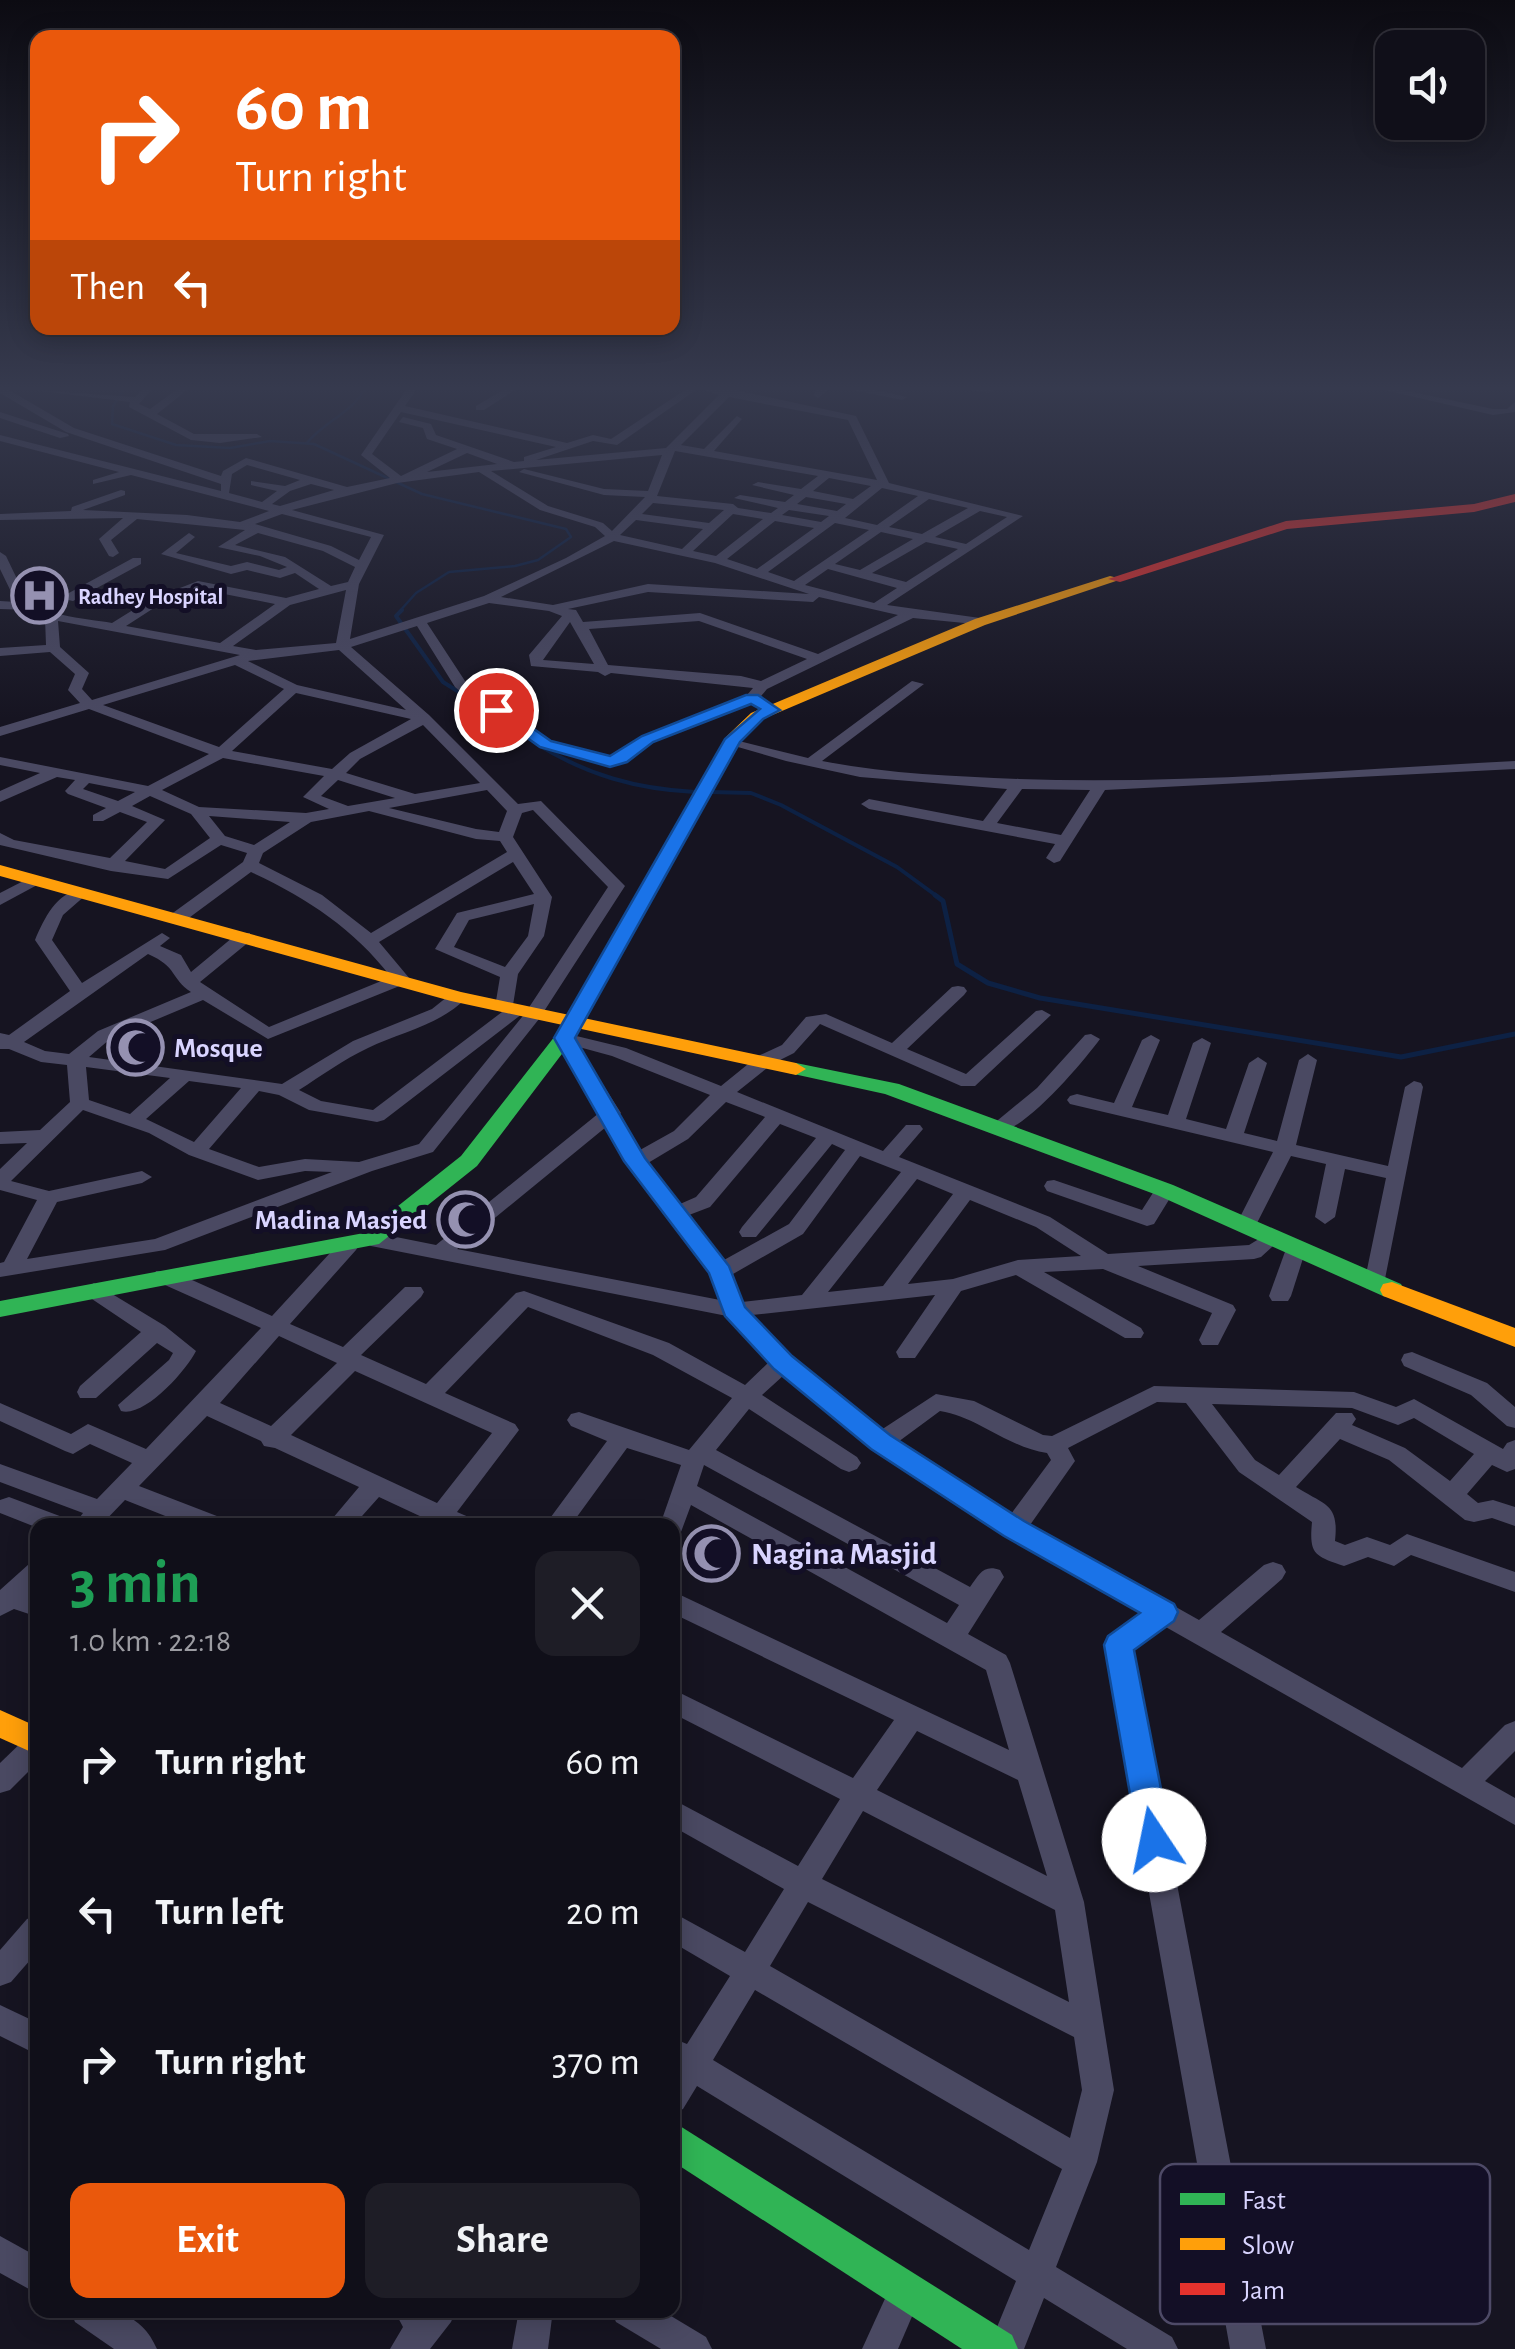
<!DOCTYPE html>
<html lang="en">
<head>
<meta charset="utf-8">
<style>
	body { margin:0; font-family:"Alegreya Sans",sans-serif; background:#1e1d26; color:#f1f3f6; height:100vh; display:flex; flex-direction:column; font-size:38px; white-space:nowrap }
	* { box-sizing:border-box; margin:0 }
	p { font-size:32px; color:#9c9ca2 }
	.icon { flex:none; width:55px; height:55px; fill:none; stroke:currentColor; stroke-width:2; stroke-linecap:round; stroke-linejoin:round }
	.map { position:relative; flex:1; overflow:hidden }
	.details { position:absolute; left:30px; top:1518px; width:650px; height:800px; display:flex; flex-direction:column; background:#100f19; border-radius:20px; box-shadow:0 5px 25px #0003,0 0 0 2px #302f38 }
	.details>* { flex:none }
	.guide { position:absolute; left:30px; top:30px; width:650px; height:305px; border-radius:20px; box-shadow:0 5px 25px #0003,0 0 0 2px #302f38; background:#ea580c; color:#fff; overflow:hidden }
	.fabs { position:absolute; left:1375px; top:30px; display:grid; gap:20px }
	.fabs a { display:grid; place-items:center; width:110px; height:110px; border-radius:20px; background:#100f19; box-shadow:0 5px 25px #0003,0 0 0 2px #302f38; font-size:50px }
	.pin { position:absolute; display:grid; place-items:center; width:85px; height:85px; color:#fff; margin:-42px; border:5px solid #fff; border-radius:50%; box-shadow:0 2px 10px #0007 }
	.me { position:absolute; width:110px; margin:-55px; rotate:349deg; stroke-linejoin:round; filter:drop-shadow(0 0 8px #0008) }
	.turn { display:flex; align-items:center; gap:35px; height:210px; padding:0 40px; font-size:45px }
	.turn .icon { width:130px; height:130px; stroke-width:2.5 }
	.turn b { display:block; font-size:70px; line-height:85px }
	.then { display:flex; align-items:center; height:95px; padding:0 40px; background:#0003; gap:20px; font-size:38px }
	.round { display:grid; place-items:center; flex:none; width:105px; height:105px; border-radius:20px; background:#1e1d26 }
	.head { display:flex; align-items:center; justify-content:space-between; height:170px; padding:0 40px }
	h1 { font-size:60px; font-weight:700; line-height:75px; color:#1e9e55 }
	.primary-button { display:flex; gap:20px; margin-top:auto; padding:20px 40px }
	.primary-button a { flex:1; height:115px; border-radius:20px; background:#ea580c; color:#fff; font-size:40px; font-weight:700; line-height:115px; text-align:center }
	.primary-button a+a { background:#1e1d26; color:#f1f3f6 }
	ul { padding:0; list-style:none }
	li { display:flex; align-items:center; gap:30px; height:150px; padding:0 40px }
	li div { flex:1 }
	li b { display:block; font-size:38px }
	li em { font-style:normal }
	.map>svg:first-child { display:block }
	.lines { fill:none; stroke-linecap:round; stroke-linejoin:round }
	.stream-far2 { stroke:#0d2144; stroke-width:2.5 }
	.stream-far1 { stroke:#0d2144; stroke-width:4 }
	.stream { stroke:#0d2144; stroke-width:5 }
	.street { fill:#4a4962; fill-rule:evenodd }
	.fast { fill:#30b455; fill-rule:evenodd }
	.slow { fill:#ff9f0a; fill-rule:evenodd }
	.jam { fill:#e5322d; fill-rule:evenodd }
	.route { fill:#1a73e8; stroke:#114b97; stroke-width:2.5 }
	.labels { text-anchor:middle; stroke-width:10; stroke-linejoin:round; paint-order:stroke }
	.far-poi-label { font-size:22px; font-weight:bold; fill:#d9d4ff; stroke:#130f26; text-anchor:start }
	.poi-label { font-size:28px; font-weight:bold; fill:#d9d4ff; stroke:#130f26; text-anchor:start }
	.near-poi-label { font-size:32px; font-weight:bold; fill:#d9d4ff; stroke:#130f26; text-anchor:start }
	.key { fill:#130f26; stroke:#4e4a67; stroke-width:2.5 }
	.key-label { font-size:28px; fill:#d9d4ff }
</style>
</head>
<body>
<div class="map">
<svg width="1515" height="2349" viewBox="0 0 1515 2349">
	<rect width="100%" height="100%" fill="#161421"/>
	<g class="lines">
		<!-- stream-far2 -->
		<g class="stream-far2">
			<path d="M123,390L113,406L112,424L176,445L230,448L270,441L314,444L422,494L566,529L571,537L538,560L515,566L449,572L416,593L399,612"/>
			<path d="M307,443C324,421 351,414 364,390"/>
		</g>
		<!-- stream-far1 -->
		<g class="stream-far1">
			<path d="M402,610L396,616L443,682L470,699"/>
			<path d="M537,744C587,775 636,789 695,792"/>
			<path d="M711,792L751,793L781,805L897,867L938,897"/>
		</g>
		<!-- stream -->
		<path class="stream" d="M935,895L943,901L957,964L988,983L1040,998L1401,1057L1515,1034"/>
		<!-- street -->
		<g class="street">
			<path d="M0,390H9L74,428L221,476L223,471L246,458L347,487L390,478L361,455L406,390H416L405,406L567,443L593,435L611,439L685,390H696L617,445L593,441L536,460L666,448L719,395L704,390H735L856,416L889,483L1023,516L887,605L980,618L986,622L985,625L913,618L767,689L757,701L653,742L627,761L610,765L540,747L470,700L455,687L417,626L351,647L429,715L518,804L541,801L625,886L539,1019L433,1152L372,1171L165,1250L0,1277V1263L4,1262L37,1200L0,1190V1169L27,1143L0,1144V1132L40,1130L70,1102L67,1065L41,1062L9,1049H0V1033L9,1035L70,991L35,940C44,919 58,888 85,891L87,894L63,915L52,940L82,983L162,933L170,938L160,946L181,955L191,972L238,933H250V941L200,982L269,1027L391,977C353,928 307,898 251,872L182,923H170V915L243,862L247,853L221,845L168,879L111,871L0,845V833L14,840L110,858L147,822L120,812L103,821H93V815L106,808L68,794L65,791L75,780L57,777L0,802V791L40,773L0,765V757L148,786L209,754L89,709L0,736V727L80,703L68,690L75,674L50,652L0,656V648L46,645L45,618L30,610L0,609V601L16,602L0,569V552L6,556L18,581L67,594L133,558H141V564L73,601L22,590C36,617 85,618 112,623L149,600L198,581L286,598L319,589L295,573L280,578L247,570L231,574L161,554L189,533L195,537L176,553L231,566L247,562L279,570L287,567L260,556L218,547L245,530L137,519L111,540L119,553L113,557L109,556L99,539L123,518L0,520V514L71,511L72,507L121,490L125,491V495L83,510L187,515L240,522L269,511L131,475L93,484V480L119,472L0,441V435L221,491V484L66,432L0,393ZM729,397L848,420L877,480L714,451L742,419L737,416L704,449L681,445ZM401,412L556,447L524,457V461L514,462L436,435L431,424L403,417L399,422L423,428L427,439L457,449L401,476L372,454ZM675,451L818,476L801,489L758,482L752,485L794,495L785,502L740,495L734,498L778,508L771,513L738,508L733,504L657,496ZM467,453L497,464L427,472ZM662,455L648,491L604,489L524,469L519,472L604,495L645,497L612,531L603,523L548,506L491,471ZM247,465L300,480L285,486L251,481V485L277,491L262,502L229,493L232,474ZM479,472L540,510L595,527L605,536L566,558L484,596L350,639L359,584L384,535L292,510L397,483ZM829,478L871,486L853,499L813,491ZM311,484L334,490L280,506L272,504L290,491ZM882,488L918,496L877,525L845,518ZM806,497L846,504L837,511L797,504ZM929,499L968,508L922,534L889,527ZM653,503L724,510L709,523L642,514ZM789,510L829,516L821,522L782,515ZM980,511L1007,517L966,544L935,537ZM282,514L371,537L359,560L331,546L255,524ZM733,514L763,519L716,556L693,551ZM636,520L703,529L682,549L620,535ZM775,521L814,528L757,569L727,559ZM835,523L869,530L794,581L768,572ZM881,532L913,539L860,570L835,564ZM258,533L323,551L355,567L348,582L331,586L285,557L235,545ZM614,541L715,563L809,594L648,584L553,605L501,597ZM926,542L958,549L906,582L872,573ZM828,569L897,588L874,603L805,585ZM199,589L275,604L220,643L126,626L157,606ZM346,590L336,643L256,650L233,646L290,605ZM648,592L813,602L819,597L898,615L818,654L700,613L583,622L576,610L568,609ZM489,603L549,611L562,616L529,655L531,666L598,672L605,676L611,673L753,688L747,695L643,736L610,757L550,741L480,694L465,681L427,623ZM58,621L240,655L92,700L82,689L89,673L60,647ZM699,621L807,659L761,681L741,676L608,665L589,629ZM570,622L594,664L543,660ZM339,650L406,710L297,685L248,661ZM235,665L284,689L219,747L103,705ZM296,693L411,719L350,753L332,769L232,751ZM423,725L480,783L415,794L346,773L360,759ZM223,758L324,776L303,797L329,809L306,813L199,807L162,790ZM338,780L395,798L348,806L321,796ZM89,783L135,792L118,801L83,789ZM487,790L507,811L499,832L476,829L389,808ZM150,796L191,814L210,838L165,869L125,861L165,820L132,806ZM533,810L608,887L526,1012L419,1144L359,1162L305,1159L259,1167L209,1149L259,1091L279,1095L309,1110L377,1122L384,1120L522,1014L525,1010L522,1006L513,1005L518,974L544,936L552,897L513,837L522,813ZM369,811L476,839L500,841L507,852L371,933L322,895L259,863L263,853L311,822ZM209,816L290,822L254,845L225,836ZM513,862L534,894L457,913L435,949L500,977L495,1007L502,1012L373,1110L321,1101L299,1090C321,1076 344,1059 368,1048C401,1032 441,1025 467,997L464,993H452L432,1009L353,1041L282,1084L89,1057L110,1039L203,1000L268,1039L407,983L410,979L379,942ZM534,904L528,936L505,967L454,947L469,920ZM148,954C178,967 170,978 191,992L98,1031L69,1054L45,1051L24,1042ZM86,1067L170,1078L130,1114L89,1100ZM189,1081L241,1088L194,1142L146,1119ZM83,1110L149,1133L189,1155L258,1180L305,1171L332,1172L155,1239L27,1259L57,1202L142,1183L152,1177L142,1171L49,1191L11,1181Z"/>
			<path d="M33,390L135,397L141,390H151L139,404L150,409L176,390H187L157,414L194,434H257L262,437L220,443L191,440L129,407L130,402Z"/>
			<path d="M503,390H515L484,410H476V406Z"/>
			<path d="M817,390H828L818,398L813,395Z"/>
			<path d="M852,390H876L907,397L902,400Z"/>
			<path d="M970,390H994L989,393Z"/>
			<path d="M1384,390H1403L1493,409H1507L1515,402V412L1493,415Z"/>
			<path d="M0,412L68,434L69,436L60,438L0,418Z"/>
			<path d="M912,681L924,684L822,761C888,774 953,776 1019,779C1183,785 1350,769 1515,761V769L1105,790L1060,861L1054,863L1046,858L1055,844L869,809L861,804L869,799L983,821L1007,789L860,777L786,761L724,743L731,739L808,758ZM1022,789L1090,790L1061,835L997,823Z"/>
			<path d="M33,876L41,881L39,884L0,905V893Z"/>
			<path d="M958,986L964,987L967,991L964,995L907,1049L966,1074L1036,1011L1042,1010L1051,1015L975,1086H961L820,1024L794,1053L772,1064L737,1092L883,1151L906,1125H920L923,1129L899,1157L1050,1217L1108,1254L1249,1245L1272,1231L1282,1238L1261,1257L1254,1259L1138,1266L1233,1305L1236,1310L1218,1345H1202L1199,1340L1212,1313L1103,1269L1044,1272L1141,1328L1144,1333L1141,1338H1125L1016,1275L961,1291L915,1358H899L896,1352L935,1295L752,1315L791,1356L881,1430L936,1394L974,1401L1043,1435L1052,1436L1154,1386L1354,1392L1396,1407L1414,1399L1503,1449L1507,1443L1515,1440V1469L1507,1472L1492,1465L1467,1494L1478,1503L1493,1500L1515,1507V1526L1492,1518L1474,1522L1465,1520L1389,1460L1340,1439L1296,1487C1326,1506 1339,1503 1335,1541L1345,1545L1367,1537L1390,1545L1407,1534L1515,1572V1592L1411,1555L1394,1566L1368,1557L1344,1566C1314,1556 1309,1554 1312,1522L1239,1472L1186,1403L1157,1402L1068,1448L1075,1461L1030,1525L1199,1620L1264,1565L1273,1562L1282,1565L1286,1572L1282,1579L1221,1632L1462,1768L1505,1725L1515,1721V1751L1485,1781L1515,1798V1825L1164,1626L1132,1649L1266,2349H1230L1105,1645L1109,1637L1143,1613L1005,1535L873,1448L784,1375L762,1395L857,1457L861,1463L857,1469L849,1472L841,1469L749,1409L716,1450L970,1587C979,1575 983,1564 1000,1570L1004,1577L968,1634L1006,1655L1010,1663L1084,1902L1114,2090L1097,2162L1056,2267L1172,2337L1178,2349H1127L1044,2298L1024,2349H988L1016,2281L697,2086L683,2109L672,2114V2038L687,2044L730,1976L672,1942V1912L745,1952L784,1889L672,1826V1799L798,1866L840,1799L672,1713V1689L853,1778L894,1720L672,1613V1591L1009,1750L986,1670L691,1505L681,1532L672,1534V1525H660L681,1465L627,1448L571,1525H545L607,1441L571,1426L567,1420L571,1414L579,1412L689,1450L732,1398L653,1355L528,1307L445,1393L515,1424L519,1430L457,1512L471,1518L474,1525H439L379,1497L354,1525H327L359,1487L275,1448L264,1446L261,1441L207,1416L139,1486L222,1518L225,1525H188L125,1500L101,1525H74L83,1513L0,1482V1464L97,1499L132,1463L90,1444L73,1454L65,1451L0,1421V1403L71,1434L88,1424L146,1449L261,1328L156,1281L153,1276L156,1271H172L272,1316L342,1240L349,1238L359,1245L356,1250L290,1324L343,1347L405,1287H421L424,1292L421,1297L361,1355L426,1384L516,1293L524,1291L669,1343L745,1385L769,1362L727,1316L371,1246L361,1239L371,1232L436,1245L599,1113L555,1038L558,1034L564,1033L626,1048L721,1086L758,1056L782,1045L806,1017L826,1014L892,1043L952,987ZM579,1047L612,1056L710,1095L674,1131L640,1150L619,1115L621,1113ZM726,1102L765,1117L696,1197L680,1204L648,1163L688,1139ZM780,1124L816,1138L742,1227L739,1232L742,1237H756L832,1144L845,1150L789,1224L724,1260L689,1215L710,1207ZM606,1127C639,1183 701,1242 720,1300L457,1249ZM860,1156L901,1172L802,1295L742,1302L733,1274L803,1234ZM917,1179L953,1194L883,1286L828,1292ZM970,1200L1036,1227L1081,1256L1018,1260L953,1279L908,1284ZM279,1336L337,1363L271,1426L220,1403ZM355,1371L492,1433L437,1503L291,1435ZM1212,1404L1352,1408L1398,1425L1414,1418L1474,1454L1450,1481L1405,1448L1352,1425L1356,1419L1352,1413H1336L1279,1475L1255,1460ZM940,1411C978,1417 1009,1448 1047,1453L1051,1460L1011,1514L898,1442ZM704,1465L959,1605L947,1623L697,1486ZM917,1731L1018,1780L1047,1876L877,1790ZM863,1811L1055,1910L1069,2002L822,1879ZM808,1902L1074,2037L1082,2090L1070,2138L770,1966ZM755,1990L1062,2169L1029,2250L713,2060Z"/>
			<path d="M1091,1034L1100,1039C1083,1062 1020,1138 992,1133L989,1129L992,1125L1037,1088L1085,1035Z"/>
			<path d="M1151,1035L1160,1040L1132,1107L1168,1115L1193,1043L1202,1038L1211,1043L1186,1119L1226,1129L1249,1063L1258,1057L1267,1063L1244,1133L1277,1141L1299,1060L1308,1054L1317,1060L1296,1145L1388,1166L1405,1087L1414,1081L1421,1083L1423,1087L1383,1289H1367L1364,1284L1386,1178L1345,1169L1335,1217L1325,1224L1315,1217L1326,1164L1291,1156L1256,1225L1246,1232L1236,1225L1273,1152L1070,1104L1067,1100L1070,1096L1077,1094L1114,1103L1142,1040Z"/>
			<path d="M1054,1180L1142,1210L1158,1185H1172L1175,1190L1154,1224L1147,1226L1047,1191L1044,1186L1047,1181Z"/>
			<path d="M1296,1242L1306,1249L1291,1296L1288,1301H1272L1269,1296L1286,1249Z"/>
			<path d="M94,1283L165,1326L196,1351C186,1371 144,1418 121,1411L118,1405L169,1360L173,1353L157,1343L96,1398H80L77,1392L80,1386L141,1332L86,1295L83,1290Z"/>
			<path d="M1412,1352L1487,1383L1515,1407V1428L1507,1426L1471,1395L1404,1366L1401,1360L1404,1354Z"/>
			<path d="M9,1497L65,1518L68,1525H38V1528L0,1513V1500Z"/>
			<path d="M38,1561V1587L30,1594L38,1596V1617L14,1609L0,1616V1590L29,1564Z"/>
			<path d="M38,1732V1762L10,1790L0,1793V1763L28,1736Z"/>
			<path d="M38,1915V1951L11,1982L0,1986V1950L27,1919Z"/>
			<path d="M0,2005L38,2023V2055L0,2036Z"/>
			<path d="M0,2236L38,2257V2294L0,2273Z"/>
			<path d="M906,2274L918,2279L923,2291L898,2349H862L894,2279Z"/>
			<path d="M70,2310C108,2310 139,2308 157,2349H114L75,2322Z"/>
			<path d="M394,2310H456L451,2322L430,2349H390L403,2327Z"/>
			<path d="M519,2310H553L548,2349H512Z"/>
			<path d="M611,2310H661L706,2337L712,2349H661L616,2322Z"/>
		</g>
		<!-- fast -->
		<g class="fast">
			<path d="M713,770L721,775L571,1042L477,1166L379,1244L0,1317V1301L364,1233L461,1156L555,1036L705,775Z"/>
			<path d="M796,1063L899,1084L1173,1185L1401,1284L1404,1290L1392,1298L1383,1296L1157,1195L885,1094L789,1073L786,1069L789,1065Z"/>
			<path d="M672,2121L1012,2335L1018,2349H962L672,2161Z"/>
		</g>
		<!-- slow -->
		<g class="slow">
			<path d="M1110,576L1122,579L985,625L763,719L740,741L719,779H707L705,775L727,736L751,713L975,619Z"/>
			<path d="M0,865L461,992L796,1063L806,1069L796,1075L451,1001L0,876Z"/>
			<path d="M1392,1282L1515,1328V1347L1383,1296L1380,1290L1383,1284Z"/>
			<path d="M0,1710L38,1727V1755L0,1738Z"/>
		</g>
		<!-- jam -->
		<path class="jam" d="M1515,494V502L1474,512L1287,529L1120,582L1108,579L1286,521L1474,504Z"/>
	</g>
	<!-- sky -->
	<linearGradient id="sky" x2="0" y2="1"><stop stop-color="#0c0b12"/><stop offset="0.54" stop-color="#363a4e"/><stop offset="1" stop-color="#363a4e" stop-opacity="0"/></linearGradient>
	<rect width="1515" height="719" fill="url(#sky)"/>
	<!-- route -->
	<path class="route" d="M746,695H758L780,710L763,719L740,742L575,1038L645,1158L729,1266L745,1307L792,1356L890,1435L1024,1521L1174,1604L1178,1612L1174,1621L1134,1650L1171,1840L1166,1851L1154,1855L1143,1851L1138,1840L1104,1645L1108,1636L1140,1613L1004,1536L871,1449L774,1369L725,1316L709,1273L624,1161L554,1038L725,739L760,709L751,704L653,742L627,762L610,767L540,747L488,710L501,706L551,741L610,756L642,736Z"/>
	<!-- icons -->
	<defs>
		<symbol id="hospital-ring" viewBox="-11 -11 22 22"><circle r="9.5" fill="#130f26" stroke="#9591b1" stroke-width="1.5"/><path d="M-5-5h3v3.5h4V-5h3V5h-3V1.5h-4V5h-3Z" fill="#9591b1"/></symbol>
		<symbol id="mosque-ring" viewBox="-11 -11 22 22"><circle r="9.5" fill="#130f26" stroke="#9591b1" stroke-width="1.5"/><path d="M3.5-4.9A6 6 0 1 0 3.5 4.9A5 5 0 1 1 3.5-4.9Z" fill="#9591b1"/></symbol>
	</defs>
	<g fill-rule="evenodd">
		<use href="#hospital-ring" x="8" y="564" width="63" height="63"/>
		<use href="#mosque-ring" x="104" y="1016" width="63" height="63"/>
		<use href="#mosque-ring" x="434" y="1188" width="63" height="63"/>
		<use href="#mosque-ring" x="680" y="1522" width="63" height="63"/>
	</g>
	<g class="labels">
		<!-- far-poi labels -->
		<g class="far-poi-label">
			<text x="78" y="604">Radhey Hospital</text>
		</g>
		<!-- poi labels -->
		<g class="poi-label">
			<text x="174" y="1057">Mosque</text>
			<text x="427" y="1229" text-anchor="end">Madina Masjed</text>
		</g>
		<!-- near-poi labels -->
		<g class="near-poi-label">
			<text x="751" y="1564">Nagina Masjid</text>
		</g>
	</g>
	<!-- legend -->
	<rect x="1160" y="2164" width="330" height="160" rx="15" class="key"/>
	<rect x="1180" y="2193" width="45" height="12" fill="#30b455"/>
	<rect x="1180" y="2238" width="45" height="12" fill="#ff9f0a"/>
	<rect x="1180" y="2283" width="45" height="12" fill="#e5322d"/>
	<g class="key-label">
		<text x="1242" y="2209">Fast</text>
		<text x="1242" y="2254">Slow</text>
		<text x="1242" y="2299">Jam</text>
	</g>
</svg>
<div class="fabs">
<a><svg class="icon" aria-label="sound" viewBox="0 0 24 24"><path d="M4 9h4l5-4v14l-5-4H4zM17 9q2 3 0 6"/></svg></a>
</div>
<div class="pin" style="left:496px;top:710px;background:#d93025"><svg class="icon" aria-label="arrive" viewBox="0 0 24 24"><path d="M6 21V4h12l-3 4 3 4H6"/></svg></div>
<svg class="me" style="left:1154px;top:1840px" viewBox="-20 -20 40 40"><circle r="19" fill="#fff"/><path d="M0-13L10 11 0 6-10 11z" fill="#1a73e8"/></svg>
<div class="guide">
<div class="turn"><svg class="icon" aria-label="right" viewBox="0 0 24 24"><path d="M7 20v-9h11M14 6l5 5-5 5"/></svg><div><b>60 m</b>Turn right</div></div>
<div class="then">Then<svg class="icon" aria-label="left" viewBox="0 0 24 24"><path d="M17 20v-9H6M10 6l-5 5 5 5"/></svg></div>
</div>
<section class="details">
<div class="head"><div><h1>3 min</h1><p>1.0 km · 22:18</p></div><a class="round"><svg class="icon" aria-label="close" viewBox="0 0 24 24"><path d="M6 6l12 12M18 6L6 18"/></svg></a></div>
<ul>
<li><svg class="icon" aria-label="right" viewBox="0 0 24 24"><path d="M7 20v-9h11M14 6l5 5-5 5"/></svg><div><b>Turn right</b></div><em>60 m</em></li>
<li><svg class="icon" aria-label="left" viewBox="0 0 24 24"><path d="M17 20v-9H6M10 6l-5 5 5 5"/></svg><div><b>Turn left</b></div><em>20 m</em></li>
<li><svg class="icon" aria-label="right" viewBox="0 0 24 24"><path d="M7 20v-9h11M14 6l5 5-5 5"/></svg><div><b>Turn right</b></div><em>370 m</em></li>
</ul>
<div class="primary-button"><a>Exit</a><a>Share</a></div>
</section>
</div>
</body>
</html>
